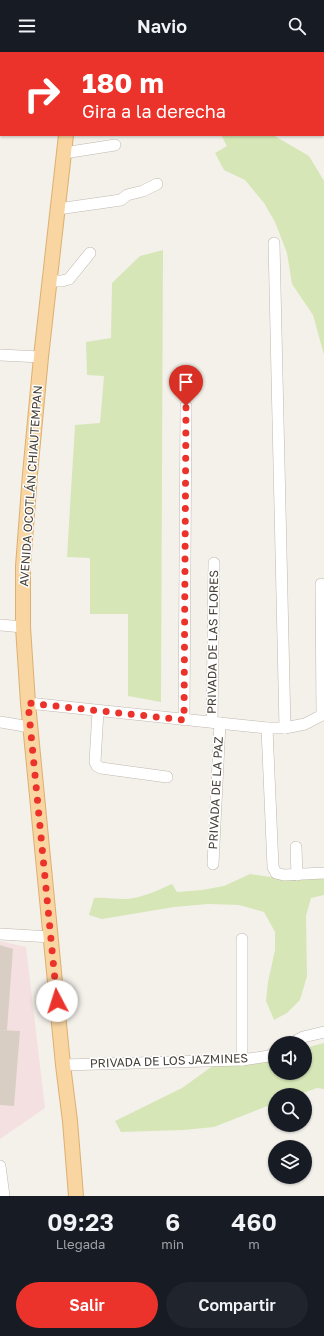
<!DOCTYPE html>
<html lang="es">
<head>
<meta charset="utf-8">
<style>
	body { margin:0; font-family:"Golos Text",sans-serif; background:#20242c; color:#f1f3f6; height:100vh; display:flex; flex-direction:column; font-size:15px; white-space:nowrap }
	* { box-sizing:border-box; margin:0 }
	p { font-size:13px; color:#9ea1a6 }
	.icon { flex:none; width:22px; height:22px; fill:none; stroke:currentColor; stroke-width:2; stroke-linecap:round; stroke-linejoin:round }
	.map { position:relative; height:1144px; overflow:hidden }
	.sheet { display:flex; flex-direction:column; background:#171b24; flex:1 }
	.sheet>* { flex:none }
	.guide { position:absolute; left:0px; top:0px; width:324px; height:84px; box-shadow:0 1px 3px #0004; background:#ec332b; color:#fff; overflow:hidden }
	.controls { position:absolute; left:268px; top:984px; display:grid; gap:8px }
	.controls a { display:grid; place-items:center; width:44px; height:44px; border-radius:50%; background:#171b24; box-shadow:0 1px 3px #0004; font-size:20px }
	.pin { position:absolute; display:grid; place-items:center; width:34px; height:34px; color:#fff; margin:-41px -17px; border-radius:50% 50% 50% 0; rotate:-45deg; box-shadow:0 0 4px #0007 }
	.pin .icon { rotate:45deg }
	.me { position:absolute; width:44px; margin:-22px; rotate:355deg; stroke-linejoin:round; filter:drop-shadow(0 0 3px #0008) }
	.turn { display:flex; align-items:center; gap:14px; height:84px; padding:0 16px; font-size:18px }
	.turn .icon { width:52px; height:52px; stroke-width:2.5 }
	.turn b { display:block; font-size:28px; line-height:34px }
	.eta { display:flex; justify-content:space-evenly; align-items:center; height:68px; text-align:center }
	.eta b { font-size:24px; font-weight:600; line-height:28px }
	.button { display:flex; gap:8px; margin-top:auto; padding:8px 16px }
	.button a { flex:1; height:46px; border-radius:24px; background:#ec332b; color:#fff; font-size:16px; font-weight:600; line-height:46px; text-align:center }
	.button a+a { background:#20242c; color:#f1f3f6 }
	header { display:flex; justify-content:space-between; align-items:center; height:52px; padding:0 16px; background:#171b24; font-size:18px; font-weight:600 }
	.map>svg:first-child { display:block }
	.medical { fill:#f4e0e0 }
	.green { fill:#d6e6b7 }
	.building { fill:#d8cec4 }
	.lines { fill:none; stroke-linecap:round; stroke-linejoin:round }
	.minor-casing { stroke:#c0b7ae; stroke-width:12 }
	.major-casing { stroke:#ddb071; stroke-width:16 }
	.minor { stroke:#fff; stroke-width:11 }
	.major { stroke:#f8d5a1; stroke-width:14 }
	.route { stroke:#ec332b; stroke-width:7; stroke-dasharray:0 12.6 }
	.labels { text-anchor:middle; stroke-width:3; stroke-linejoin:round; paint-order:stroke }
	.street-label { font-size:12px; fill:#484139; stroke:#fff }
</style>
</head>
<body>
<header><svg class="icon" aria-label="menu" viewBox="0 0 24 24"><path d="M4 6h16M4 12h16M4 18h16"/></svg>Navio<svg class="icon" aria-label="search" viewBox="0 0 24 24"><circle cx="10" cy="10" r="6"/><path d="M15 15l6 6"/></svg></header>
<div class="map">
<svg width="324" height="1144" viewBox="0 0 324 1144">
	<rect width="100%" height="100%" fill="#f4f1eb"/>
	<!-- medical -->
	<path class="medical" d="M0,889L26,895L45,1056L0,1087Z"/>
	<!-- green -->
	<g class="green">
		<path d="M221,83H273L309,104L324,129V303L313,263L292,232L287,201L275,170L264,151L245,128L224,118L215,101L227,94Z"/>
		<path d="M163,198L161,650L128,644V562H90V506L67,505L75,373L100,371L104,324L87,323L86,290L111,286L112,231L140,204Z"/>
		<path d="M250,822L283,827L324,823V843L311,846L306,864L307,924L300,948L287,961L274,968L266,949L268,930L275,898V880L264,860L239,853L208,852L174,855L102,867L89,863L94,846C104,845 114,847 125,847C140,847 158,838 172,832L177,840L202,838L224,834Z"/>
		<path d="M324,991V1037L317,1036L298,1043H275V1051L214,1075L183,1078L121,1080L115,1069L182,1036L214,1013L275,1005V1021H305V996Z"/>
	</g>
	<!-- building -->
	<g class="building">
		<path d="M0,893L13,897L7,978H0Z"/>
		<path d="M0,978L20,979L14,1054L0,1053Z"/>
	</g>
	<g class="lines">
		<defs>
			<g id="minor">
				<path d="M64,101L115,93"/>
				<path d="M58,157L121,148L127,143L143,139L157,132"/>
				<path d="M274,191L285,676"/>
				<path d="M49,229H62L69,227L90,201"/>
				<path d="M0,303L41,305"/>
				<path d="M321,532L322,662"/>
				<path d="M0,573L23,575"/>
				<path d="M28,651L267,676H285L305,672L324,662"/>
				<path d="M98,659L95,710L97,714L101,716L167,725"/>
				<path d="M184,668L186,354"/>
				<path d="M0,670L30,675"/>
				<path d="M212,670L214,511"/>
				<path d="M267,676L273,815L276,821L284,823L324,821"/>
				<path d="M296,795L297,823"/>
				<path d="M213,812L220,671"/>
				<path d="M0,882L51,885"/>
				<path d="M292,991L303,985L324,980"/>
				<path d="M242,1008V887"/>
				<path d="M63,1013L242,1008L269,1004L275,1000"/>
				<path d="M0,1114L4,1144"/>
			</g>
			<g id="major">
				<path d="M307,0L308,1"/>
				<path d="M75,1L76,0"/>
				<path d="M323,6L324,8"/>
				<path d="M323,34L324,36"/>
				<path d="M66,83L41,305L30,422L23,514V575L28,651L63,1013L70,1069L76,1144"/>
			</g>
		</defs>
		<!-- minor casing -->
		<use href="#minor" class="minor-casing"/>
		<!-- major casing -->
		<use href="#major" class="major-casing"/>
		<!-- minor -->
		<use href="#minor" class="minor"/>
		<!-- major -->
		<use href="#major" class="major"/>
	</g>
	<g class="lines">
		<!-- route -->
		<path class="route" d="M57,949L28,651L184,668L186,354"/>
	</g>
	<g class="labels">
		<!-- street labels -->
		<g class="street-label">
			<text transform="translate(31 434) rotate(-86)" y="4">AVENIDA OCOTLÁN CHIAUTEMPAN</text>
			<text transform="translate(213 590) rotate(-89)" y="4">PRIVADA DE LAS FLORES</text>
			<text transform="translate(216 741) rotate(-87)" y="4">PRIVADA DE LA PAZ</text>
			<text transform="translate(169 1009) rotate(-2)" y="4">PRIVADA DE LOS JAZMINES</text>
		</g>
	</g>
</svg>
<div class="controls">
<a><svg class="icon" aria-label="sound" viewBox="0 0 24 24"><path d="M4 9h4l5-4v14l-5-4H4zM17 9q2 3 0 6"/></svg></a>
<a><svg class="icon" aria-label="search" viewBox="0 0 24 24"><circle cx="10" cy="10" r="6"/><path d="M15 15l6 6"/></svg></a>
<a><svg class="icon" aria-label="layers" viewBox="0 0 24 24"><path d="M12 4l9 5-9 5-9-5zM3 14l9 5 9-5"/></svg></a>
</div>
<div class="pin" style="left:186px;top:354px;background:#d93025"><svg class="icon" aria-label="arrive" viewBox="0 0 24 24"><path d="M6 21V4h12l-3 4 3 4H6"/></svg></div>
<svg class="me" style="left:57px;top:949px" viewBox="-20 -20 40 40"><circle r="19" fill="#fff"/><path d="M0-13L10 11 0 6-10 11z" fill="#ec332b"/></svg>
<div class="guide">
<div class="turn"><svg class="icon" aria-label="right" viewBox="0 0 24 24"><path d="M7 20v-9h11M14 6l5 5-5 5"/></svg><div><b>180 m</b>Gira a la derecha</div></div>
</div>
</div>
<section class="sheet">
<div class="eta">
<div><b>09:23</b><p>Llegada</p></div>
<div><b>6</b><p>min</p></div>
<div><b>460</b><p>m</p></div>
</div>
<div class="button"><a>Salir</a><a>Compartir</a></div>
</section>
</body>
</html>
